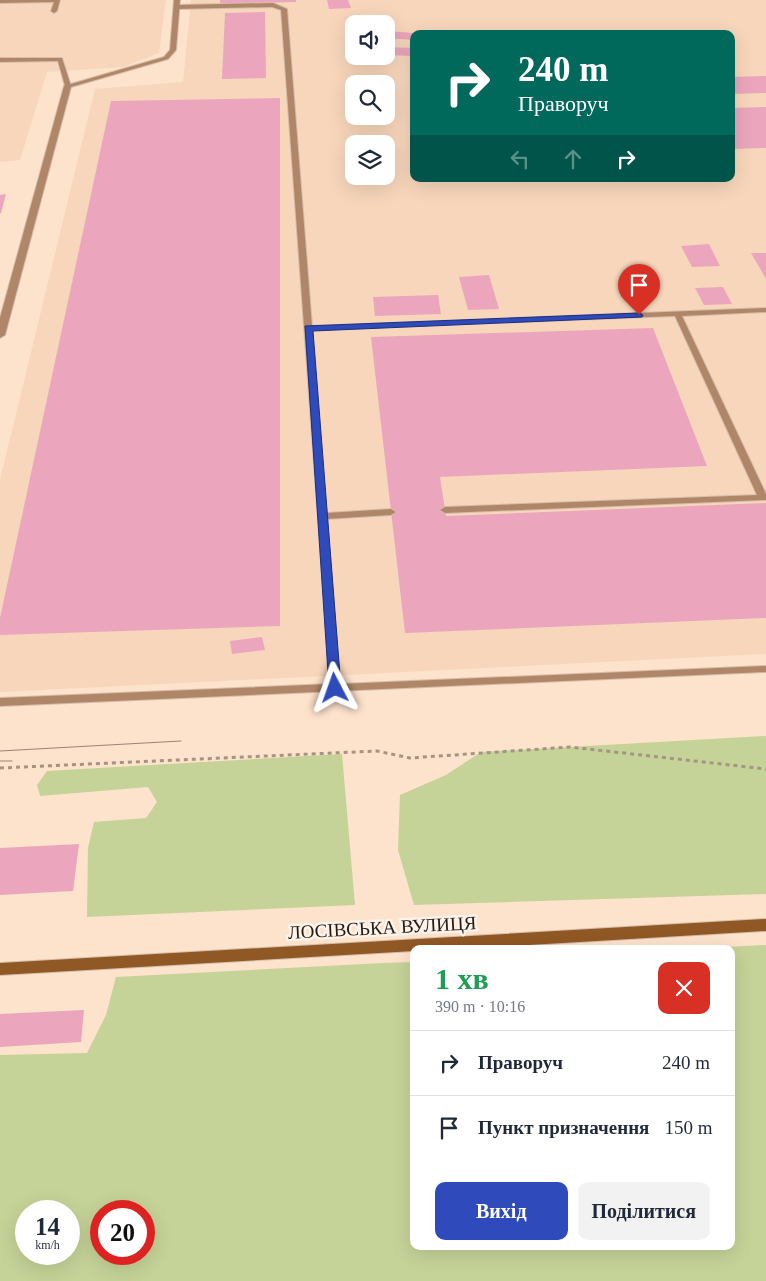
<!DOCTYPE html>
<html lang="uk">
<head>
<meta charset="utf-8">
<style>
	body { margin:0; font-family:Georgia,serif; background:#f2f2f3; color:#1f2937; height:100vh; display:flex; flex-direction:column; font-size:19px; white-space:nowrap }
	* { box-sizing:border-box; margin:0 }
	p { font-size:16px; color:#747a83 }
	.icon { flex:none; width:28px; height:28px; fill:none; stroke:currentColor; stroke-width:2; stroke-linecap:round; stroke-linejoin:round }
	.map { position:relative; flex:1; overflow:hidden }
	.side { position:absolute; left:410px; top:945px; width:325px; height:305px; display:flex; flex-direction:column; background:#fff; border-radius:10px; box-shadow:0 5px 20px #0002 }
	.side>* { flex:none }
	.top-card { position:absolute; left:410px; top:30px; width:325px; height:152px; border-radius:10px; box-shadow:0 5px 20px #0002; background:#00695c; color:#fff; overflow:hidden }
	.buttons { position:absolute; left:345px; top:15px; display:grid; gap:10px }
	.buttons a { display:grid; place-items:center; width:50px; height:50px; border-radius:10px; background:#fff; box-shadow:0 5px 20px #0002; font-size:25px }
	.speed { position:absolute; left:15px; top:1200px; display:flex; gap:10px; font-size:25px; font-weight:700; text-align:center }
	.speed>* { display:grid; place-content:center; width:65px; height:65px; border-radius:50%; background:#fff; box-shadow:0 5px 20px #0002; line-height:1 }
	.speed small { font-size:12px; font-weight:400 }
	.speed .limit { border:8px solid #d22; background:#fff; color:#111 }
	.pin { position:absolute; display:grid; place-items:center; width:42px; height:42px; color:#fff; margin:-51px -21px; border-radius:50% 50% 50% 0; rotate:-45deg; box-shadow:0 0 5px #0007 }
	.pin .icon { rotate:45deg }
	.me { position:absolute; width:55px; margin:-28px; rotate:356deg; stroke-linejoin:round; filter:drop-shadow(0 0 4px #0008) }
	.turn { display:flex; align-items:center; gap:18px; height:105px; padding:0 25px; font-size:22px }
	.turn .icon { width:65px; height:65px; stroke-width:2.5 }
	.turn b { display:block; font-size:35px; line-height:42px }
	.lanes { display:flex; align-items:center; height:48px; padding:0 25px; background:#0003; justify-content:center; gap:25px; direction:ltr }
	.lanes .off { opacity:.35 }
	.round { display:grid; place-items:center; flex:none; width:52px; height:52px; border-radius:10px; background:#f2f2f3 }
	.summary { display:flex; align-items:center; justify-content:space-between; height:85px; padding:0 25px }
	h1 { font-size:30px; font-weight:700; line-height:38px; color:#1e9e55 }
	.cta { display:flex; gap:10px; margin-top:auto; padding:10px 25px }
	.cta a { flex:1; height:58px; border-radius:10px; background:#2e4abb; color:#fff; font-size:20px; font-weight:700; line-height:58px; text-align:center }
	.cta a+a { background:#f2f2f3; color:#1f2937 }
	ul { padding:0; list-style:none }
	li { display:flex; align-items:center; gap:15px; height:65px; padding:0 25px; border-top:1px solid #e0e1e3 }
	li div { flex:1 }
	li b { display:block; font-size:19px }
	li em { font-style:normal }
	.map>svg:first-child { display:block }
	.built { fill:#f7d6bb; fill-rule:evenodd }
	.green { fill:#c5d398; fill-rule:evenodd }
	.building { fill:#eba6be }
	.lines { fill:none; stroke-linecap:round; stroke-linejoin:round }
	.lane-casing { stroke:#d6beab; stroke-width:2 }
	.street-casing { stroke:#d6beab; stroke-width:2 }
	.secondary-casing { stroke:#d6beab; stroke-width:2 }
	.path { stroke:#a79383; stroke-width:3; stroke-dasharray:4 4; stroke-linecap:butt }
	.lane { fill:#af8768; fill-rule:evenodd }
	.street { fill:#af8768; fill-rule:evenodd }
	.secondary { fill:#905824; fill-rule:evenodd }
	.tram { stroke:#988576; stroke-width:1 }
	.route { fill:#2e4abb; stroke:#1e307a }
	.labels { text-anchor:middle; stroke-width:5; stroke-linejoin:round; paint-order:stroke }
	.near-street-label { font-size:19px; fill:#241b13; stroke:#fef3ea }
</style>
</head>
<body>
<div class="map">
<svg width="766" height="1281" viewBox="0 0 766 1281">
	<rect width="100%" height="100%" fill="#fde2cc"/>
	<!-- built -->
	<g class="built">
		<path d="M0,0H166L159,53L123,67L47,72L20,160L0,162Z"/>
		<path d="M191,0H766V654L0,692V480L95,89L183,82ZM354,24H386V56H354ZM414,34H731V179H414ZM354,84H386V116H354ZM354,144H386V176H354Z"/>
	</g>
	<!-- green -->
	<g class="green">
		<path d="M766,736V894L414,905L398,850L400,795L446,775L481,752Z"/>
		<path d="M342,754L355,905L87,917L88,848L94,822L146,818L157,802L148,787L40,796L37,785L47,771Z"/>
		<path d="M766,945V1281H0V1055L87,1053L106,1015L116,977L383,963L414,962V1246H731V949H691ZM26,1211H69V1254H26ZM101,1211H144V1254H101Z"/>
	</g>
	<!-- building -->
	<g class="building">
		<path d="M220,0H296V2L220,4Z"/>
		<path d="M327,0H348L351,8L329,9Z"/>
		<path d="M265,12L266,78L222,79L225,13Z"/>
		<path d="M386,31L414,33V40L386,38Z"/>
		<path d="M386,47L414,48V56L386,55Z"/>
		<path d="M766,76V93L731,94V77Z"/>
		<path d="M280,98V626L0,635V618L111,101Z"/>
		<path d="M766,107V148L731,149V108Z"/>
		<path d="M6,194L1,213H0V195Z"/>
		<path d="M709,244L720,266L692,267L681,246Z"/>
		<path d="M751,253H766V279Z"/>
		<path d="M489,275L499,309L468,310L459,277Z"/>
		<path d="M723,287L732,304L704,305L695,288Z"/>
		<path d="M438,295L441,314L375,316L373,297Z"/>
		<path d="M653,328L707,466L440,477L446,516L766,503V618L405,633L371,337Z"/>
		<path d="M262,637L265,650L232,654L230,641Z"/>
		<path d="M79,844L73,891L0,895V848Z"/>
		<path d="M84,1010L81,1042L0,1047V1014Z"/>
	</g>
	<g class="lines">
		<defs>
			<g id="lane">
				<path d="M0,0H60L57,11L54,13L51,11L54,2L0,3Z"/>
				<path d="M273,3L287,9L312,326L766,308V312L682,316L766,494V500L445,513L440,510L445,507L757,495L675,316L312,330L326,513L391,509L396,512L391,515L327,519L340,684L766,666V672L0,706V698L330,684L281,10L272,7L177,9L174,7L177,5Z"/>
				<path d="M0,58H62L71,86L68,88L65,86L58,61L0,62Z"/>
			</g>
			<path id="street" d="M174,0H180L176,50L168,59L71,87L5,335L0,338V318L64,86L164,57L170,50Z"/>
			<path id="secondary" d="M766,919V931L460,949H414V951L0,975V963Z"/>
		</defs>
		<!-- lane casing -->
		<use href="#lane" class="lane-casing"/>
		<!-- street casing -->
		<use href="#street" class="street-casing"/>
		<!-- secondary casing -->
		<use href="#secondary" class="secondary-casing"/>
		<!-- path -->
		<path class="path" d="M0,768L377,751L410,758L570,747L766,769"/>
		<!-- lane -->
		<use href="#lane" class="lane"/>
		<!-- street -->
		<use href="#street" class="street"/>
		<!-- secondary -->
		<use href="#secondary" class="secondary"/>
		<!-- tram -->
		<g class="tram">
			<path d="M0,751L181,741"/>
			<path d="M0,761H12"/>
		</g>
	</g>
	<!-- route -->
	<path class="route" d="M639,313L643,315L642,317L313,331L341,688L335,692L331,690L329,688L305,326Z"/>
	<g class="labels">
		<!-- near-street labels -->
		<g class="near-street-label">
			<text transform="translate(382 927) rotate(-3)" y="7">ЛОСІВСЬКА ВУЛИЦЯ</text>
		</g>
	</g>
</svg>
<div class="buttons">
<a><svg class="icon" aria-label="sound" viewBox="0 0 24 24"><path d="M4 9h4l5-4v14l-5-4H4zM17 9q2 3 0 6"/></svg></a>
<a><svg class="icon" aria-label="search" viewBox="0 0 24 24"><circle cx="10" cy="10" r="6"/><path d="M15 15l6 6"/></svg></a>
<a><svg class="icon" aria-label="layers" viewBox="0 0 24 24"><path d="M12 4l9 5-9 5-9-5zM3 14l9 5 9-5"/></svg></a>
</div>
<div class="speed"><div>14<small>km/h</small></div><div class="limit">20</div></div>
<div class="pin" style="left:639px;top:315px;background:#d93025"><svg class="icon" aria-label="arrive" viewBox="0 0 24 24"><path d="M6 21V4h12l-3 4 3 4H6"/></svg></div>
<svg class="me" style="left:335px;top:688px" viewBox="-20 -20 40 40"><path d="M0-17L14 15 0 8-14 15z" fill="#2e4abb" stroke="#fff" stroke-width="4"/></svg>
<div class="top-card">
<div class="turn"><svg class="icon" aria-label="right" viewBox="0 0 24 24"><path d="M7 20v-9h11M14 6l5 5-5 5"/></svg><div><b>240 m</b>Праворуч</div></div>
<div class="lanes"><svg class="icon off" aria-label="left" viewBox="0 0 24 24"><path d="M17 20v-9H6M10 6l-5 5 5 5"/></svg><svg class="icon off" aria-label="ahead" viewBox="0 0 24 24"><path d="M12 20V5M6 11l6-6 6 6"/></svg><svg class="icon" aria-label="right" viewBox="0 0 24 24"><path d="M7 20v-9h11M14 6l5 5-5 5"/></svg></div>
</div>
<section class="side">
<div class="summary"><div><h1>1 хв</h1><p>390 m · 10:16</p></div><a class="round" style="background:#d93025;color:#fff"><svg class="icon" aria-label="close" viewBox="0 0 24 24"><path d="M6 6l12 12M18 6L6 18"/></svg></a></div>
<ul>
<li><svg class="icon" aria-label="right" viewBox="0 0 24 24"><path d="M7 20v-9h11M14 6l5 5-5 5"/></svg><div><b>Праворуч</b></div><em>240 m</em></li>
<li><svg class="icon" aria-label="arrive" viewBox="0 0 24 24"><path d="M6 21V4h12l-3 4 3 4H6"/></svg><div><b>Пункт призначення</b></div><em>150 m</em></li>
</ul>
<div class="cta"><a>Вихід</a><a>Поділитися</a></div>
</section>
</div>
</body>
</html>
